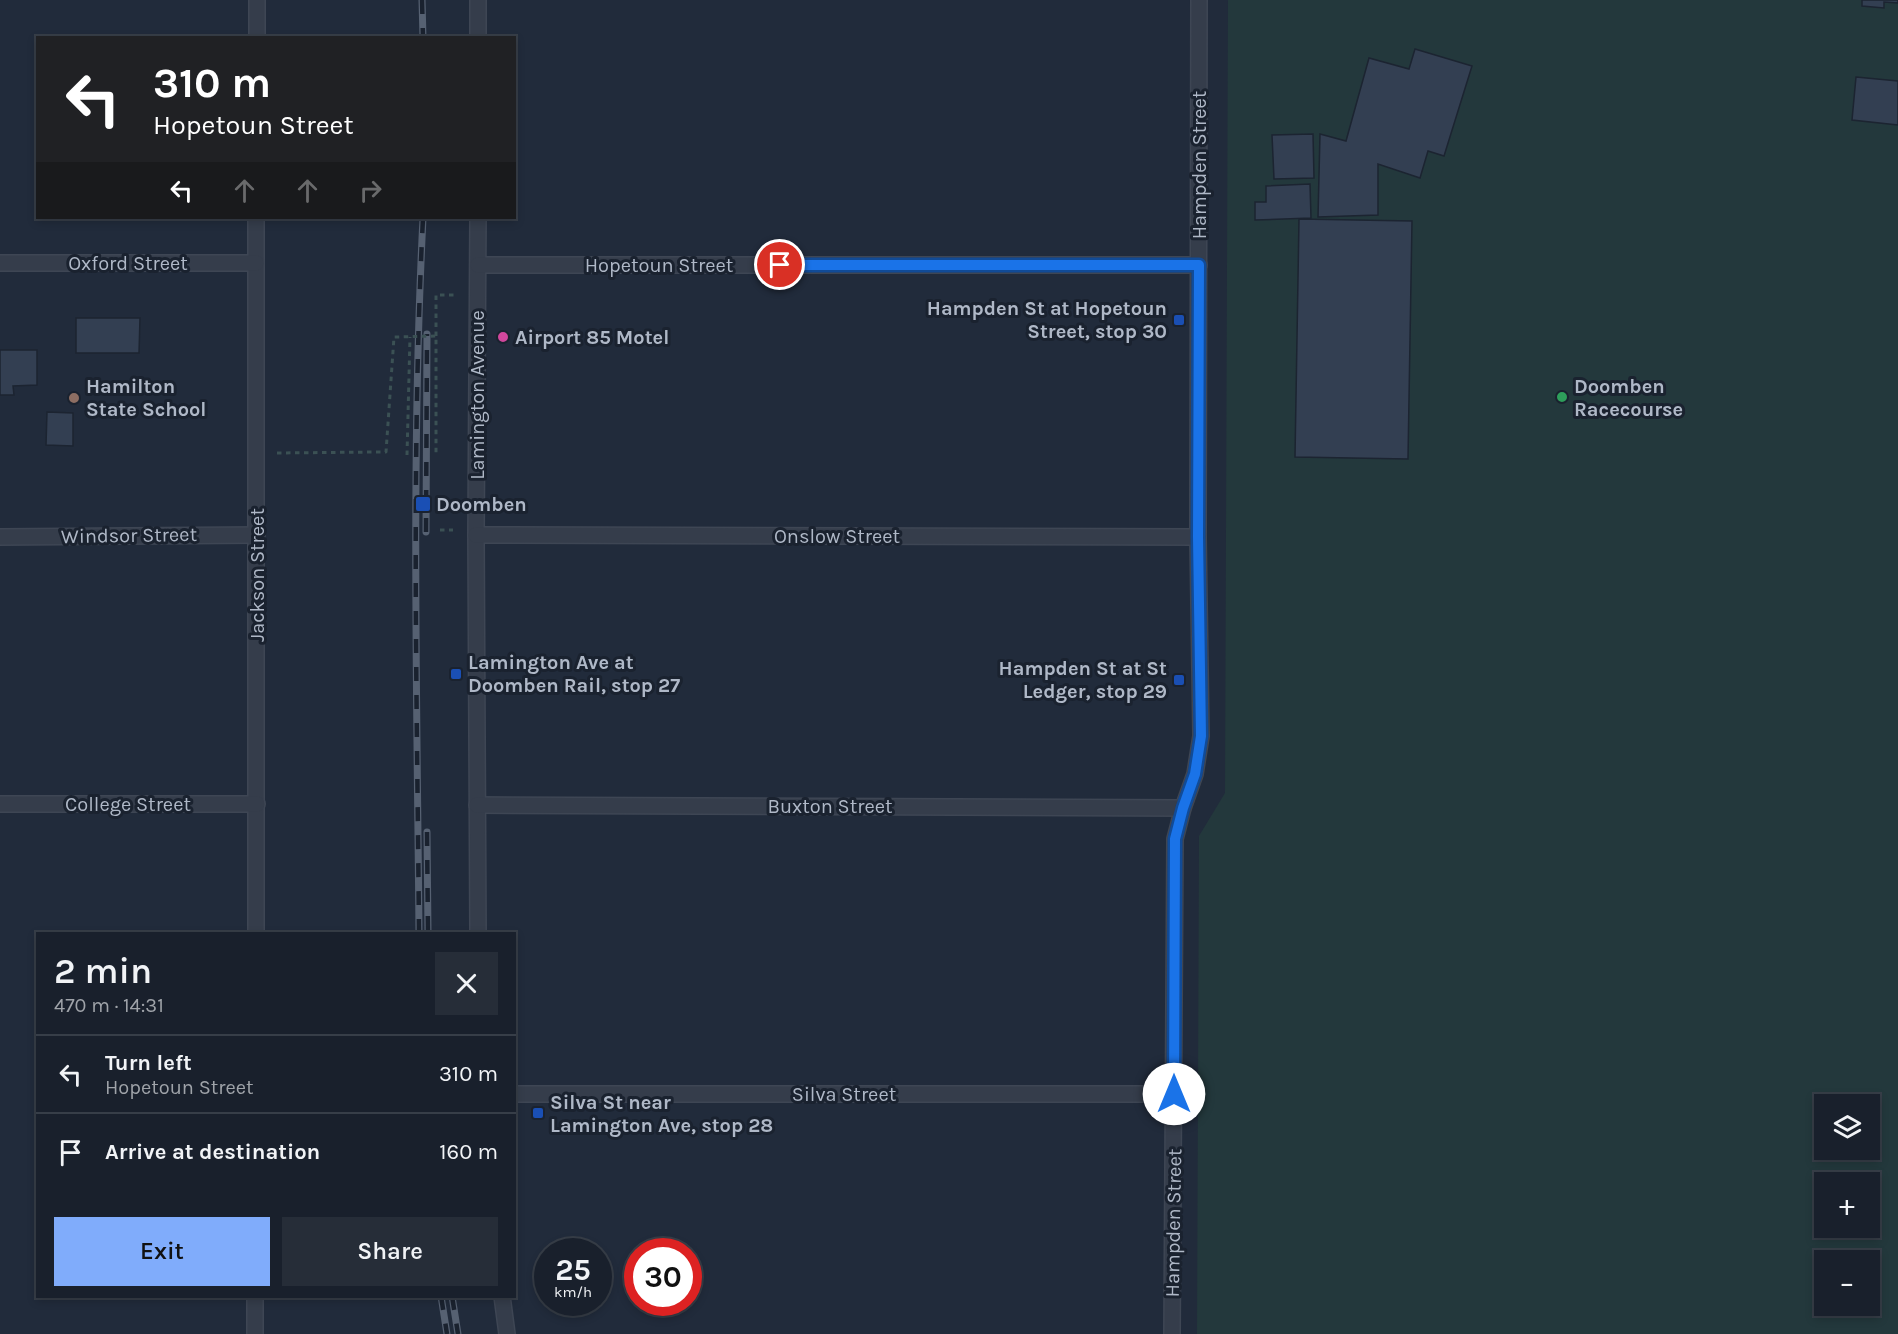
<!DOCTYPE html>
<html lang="en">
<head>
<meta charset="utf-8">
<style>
	body { margin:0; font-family:Karla,sans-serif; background:#262d38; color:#f1f3f6; height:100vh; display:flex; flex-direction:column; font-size:22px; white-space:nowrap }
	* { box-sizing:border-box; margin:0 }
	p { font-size:20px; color:#9fa3a9 }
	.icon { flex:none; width:33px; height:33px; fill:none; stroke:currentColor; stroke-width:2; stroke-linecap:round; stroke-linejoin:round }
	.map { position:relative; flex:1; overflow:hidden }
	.panel { position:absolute; left:36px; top:932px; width:480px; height:366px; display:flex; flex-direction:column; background:#19202c; border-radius:0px; box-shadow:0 3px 9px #0003,0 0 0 2px #373e48 }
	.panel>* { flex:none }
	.hud { position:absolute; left:36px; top:36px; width:480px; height:183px; border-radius:0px; box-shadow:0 3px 9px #0003,0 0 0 2px #373e48; background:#202124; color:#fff; overflow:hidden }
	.buttons { position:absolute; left:1814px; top:1094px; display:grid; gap:12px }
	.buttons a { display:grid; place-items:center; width:66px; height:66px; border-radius:0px; background:#19202c; box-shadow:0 3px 9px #0003,0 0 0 2px #373e48; font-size:30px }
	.speed { position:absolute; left:534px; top:1238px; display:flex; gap:12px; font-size:30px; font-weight:700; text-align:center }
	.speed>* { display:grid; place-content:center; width:78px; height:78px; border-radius:50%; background:#19202c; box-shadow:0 3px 9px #0003,0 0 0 2px #373e48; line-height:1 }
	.speed small { font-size:15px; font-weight:400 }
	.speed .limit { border:9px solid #d22; background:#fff; color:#111 }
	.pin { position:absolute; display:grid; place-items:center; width:51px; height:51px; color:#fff; margin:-26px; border:3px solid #fff; border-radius:50%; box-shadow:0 2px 6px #0007 }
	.me { position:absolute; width:66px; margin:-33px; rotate:0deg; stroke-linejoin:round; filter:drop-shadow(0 0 4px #0008) }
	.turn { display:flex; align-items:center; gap:21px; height:126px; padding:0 18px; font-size:27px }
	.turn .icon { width:78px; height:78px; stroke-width:2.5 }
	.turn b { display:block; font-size:42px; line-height:51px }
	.lanes { display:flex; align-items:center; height:57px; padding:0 18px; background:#0003; justify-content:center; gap:30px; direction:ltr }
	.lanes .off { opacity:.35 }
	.round { display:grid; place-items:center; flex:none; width:63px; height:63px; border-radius:0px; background:#262d38 }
	.headline { display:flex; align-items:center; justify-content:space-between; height:102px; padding:0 18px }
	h1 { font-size:36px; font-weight:600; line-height:45px }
	.action { display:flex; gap:12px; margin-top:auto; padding:12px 18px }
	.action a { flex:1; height:69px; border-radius:0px; background:#80acfb; color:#111; font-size:24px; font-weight:600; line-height:69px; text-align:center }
	.action a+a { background:#262d38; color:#f1f3f6 }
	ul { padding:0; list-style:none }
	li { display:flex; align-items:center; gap:18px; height:78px; padding:0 18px; border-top:2px solid #373e48 }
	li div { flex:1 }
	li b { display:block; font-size:22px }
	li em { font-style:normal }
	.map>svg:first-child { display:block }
	.green { fill:#23383c; fill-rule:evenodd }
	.building { fill:#333f52; stroke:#1c2431; stroke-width:1.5 }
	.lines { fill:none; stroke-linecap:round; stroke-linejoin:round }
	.minor-casing { stroke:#3e4654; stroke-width:18 }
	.path { stroke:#3b5154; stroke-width:3; stroke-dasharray:4.5 4.5; stroke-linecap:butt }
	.minor { stroke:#353d4b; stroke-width:15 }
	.rail-casing { stroke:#566172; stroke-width:7 }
	.rail { stroke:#1a222f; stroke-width:4.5; stroke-dasharray:14; stroke-linecap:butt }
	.path-bridge { stroke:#3b5154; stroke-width:3; stroke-dasharray:4.5 4.5; stroke-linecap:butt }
	.route-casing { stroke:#114b97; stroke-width:15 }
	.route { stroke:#1a73e8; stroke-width:10 }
	.transit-dot { fill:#1a4fb4; stroke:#1a222f; stroke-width:2 }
	.hotel-dot { fill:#d1479c; stroke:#1a222f; stroke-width:2 }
	.leisure-dot { fill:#2e9e5b; stroke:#1a222f; stroke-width:2 }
	.education-dot { fill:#8d6e63; stroke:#1a222f; stroke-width:2 }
	.labels { text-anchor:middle; stroke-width:6; stroke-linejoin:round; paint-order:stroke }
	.street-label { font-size:20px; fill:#afb8c7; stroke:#1a222f }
	.poi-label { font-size:20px; font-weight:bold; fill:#afb8c7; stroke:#1a222f; text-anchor:start }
</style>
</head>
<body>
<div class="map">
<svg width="1898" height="1334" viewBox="0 0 1898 1334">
	<rect width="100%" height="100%" fill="#212b3b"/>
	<!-- green -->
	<path class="green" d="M1228,0H1898V1334H1197L1199,836L1225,793ZM1824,1104H1869V1149H1824ZM1824,1182H1869V1227H1824ZM1824,1260H1869V1305H1824Z"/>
	<!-- building -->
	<g class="building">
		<path d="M1862,0H1898V3L1884,2V8L1862,6Z"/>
		<path d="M1415,49L1472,66L1444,156L1428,151L1420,178L1378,164V215L1318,217L1320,134L1346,141L1369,58L1409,69Z"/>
		<path d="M1856,77L1898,81V125L1852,120Z"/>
		<path d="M1313,134L1314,178L1274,179L1272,135Z"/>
		<path d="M1310,184L1311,218L1255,220V202H1266V186Z"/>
		<path d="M1299,219L1412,221L1408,459L1295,457Z"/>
		<path d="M76,318H140L139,353H76Z"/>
		<path d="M0,350H37V385L13,386L14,395H0Z"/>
		<path d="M47,412L73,413V446L46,445Z"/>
	</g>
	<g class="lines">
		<defs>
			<g id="minor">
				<path d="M478,0V38"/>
				<path d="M257,38V0"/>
				<path d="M256,218V933"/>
				<path d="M478,218L476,535L478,933"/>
				<path d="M0,263H256"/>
				<path d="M478,265H1199"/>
				<path d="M476,535L1198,537"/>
				<path d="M0,537L257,535"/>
				<path d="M0,804H257"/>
				<path d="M477,805L1183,808"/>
				<path d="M514,1094H1174"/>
				<path d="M502,1296L507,1334"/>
				<path d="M255,1334V1296"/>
				<path d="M1172,1334L1175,839L1183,808L1195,774L1201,736L1198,537L1199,0"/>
			</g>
		</defs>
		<!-- minor casing -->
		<use href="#minor" class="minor-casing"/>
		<!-- path -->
		<g class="path">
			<path d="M436,336V295H455"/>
			<path d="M277,453L376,452"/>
			<path d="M407,455L410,337"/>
			<path d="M440,530H453"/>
		</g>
		<!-- minor -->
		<use href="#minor" class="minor"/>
		<defs>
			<g id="rail">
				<path d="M422,0L423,38"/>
				<path d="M426,532L427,334"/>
				<path d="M427,832L428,933"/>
				<path d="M419,933C417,696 411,455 423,218"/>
				<path d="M441,1296L447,1334"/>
				<path d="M452,1296L458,1334"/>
			</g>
		</defs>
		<!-- rail casing -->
		<use href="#rail" class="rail-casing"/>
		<!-- rail -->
		<use href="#rail" class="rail"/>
		<!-- path-bridge -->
		<path class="path-bridge" d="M376,452H386L394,337L436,336V454"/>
	</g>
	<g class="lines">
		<defs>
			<path id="route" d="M780,265H1199L1198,537L1201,736L1195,774L1183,808L1175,839L1174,1094"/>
		</defs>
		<!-- route casing -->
		<use href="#route" class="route-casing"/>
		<!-- route -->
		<use href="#route" class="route"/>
	</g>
	<!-- markers -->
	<g class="transit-dot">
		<rect x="1173" y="314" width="12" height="12" rx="3"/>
		<rect x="415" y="496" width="16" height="16" rx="3"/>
		<rect x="450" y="668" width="12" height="12" rx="3"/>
		<rect x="1173" y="674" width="12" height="12" rx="3"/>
		<rect x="532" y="1107" width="12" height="12" rx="3"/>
	</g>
	<circle class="hotel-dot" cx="503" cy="337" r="6"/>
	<circle class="leisure-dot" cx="1562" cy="397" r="6"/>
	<circle class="education-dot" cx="74" cy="398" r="6"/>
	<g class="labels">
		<!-- street labels -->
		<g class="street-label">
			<text transform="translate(1199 165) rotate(-90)" y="7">Hampden Street</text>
			<text x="128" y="270">Oxford Street</text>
			<text x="659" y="272">Hopetoun Street</text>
			<text transform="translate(477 395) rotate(-90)" y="7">Lamington Avenue</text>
			<text transform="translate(129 535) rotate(-1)" y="7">Windsor Street</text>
			<text x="837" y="543">Onslow Street</text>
			<text transform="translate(257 575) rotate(-90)" y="7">Jackson Street</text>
			<text x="128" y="811">College Street</text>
			<text x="830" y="813">Buxton Street</text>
			<text x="844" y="1101">Silva Street</text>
			<text transform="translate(1173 1223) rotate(-89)" y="7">Hampden Street</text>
		</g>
		<!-- poi labels -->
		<g class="poi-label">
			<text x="1167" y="315" text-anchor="end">Hampden St at Hopetoun<tspan x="1167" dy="23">Street, stop 30</tspan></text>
			<text x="515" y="344">Airport 85 Motel</text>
			<text x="86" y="393">Hamilton<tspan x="86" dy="23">State School</tspan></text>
			<text x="1574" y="393">Doomben<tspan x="1574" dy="23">Racecourse</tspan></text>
			<text x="436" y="511">Doomben</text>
			<text x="468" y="669">Lamington Ave at<tspan x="468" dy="23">Doomben Rail, stop 27</tspan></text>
			<text x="1167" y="675" text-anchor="end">Hampden St at St<tspan x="1167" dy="23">Ledger, stop 29</tspan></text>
			<text x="550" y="1109">Silva St near<tspan x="550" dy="23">Lamington Ave, stop 28</tspan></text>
		</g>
	</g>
</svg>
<div class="buttons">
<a><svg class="icon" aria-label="layers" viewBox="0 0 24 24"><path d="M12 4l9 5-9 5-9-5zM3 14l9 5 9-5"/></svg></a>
<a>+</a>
<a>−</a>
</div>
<div class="speed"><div>25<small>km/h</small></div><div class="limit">30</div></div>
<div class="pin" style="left:780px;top:265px;background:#d93025"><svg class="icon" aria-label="arrive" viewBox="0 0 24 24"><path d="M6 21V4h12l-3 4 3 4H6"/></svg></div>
<svg class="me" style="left:1174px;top:1094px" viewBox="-20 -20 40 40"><circle r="19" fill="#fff"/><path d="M0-13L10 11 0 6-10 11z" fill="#1a73e8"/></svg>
<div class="hud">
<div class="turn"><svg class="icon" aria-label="left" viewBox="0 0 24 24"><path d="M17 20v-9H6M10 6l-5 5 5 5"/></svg><div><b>310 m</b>Hopetoun Street</div></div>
<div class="lanes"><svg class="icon" aria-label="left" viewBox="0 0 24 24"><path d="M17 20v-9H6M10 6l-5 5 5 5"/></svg><svg class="icon off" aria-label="ahead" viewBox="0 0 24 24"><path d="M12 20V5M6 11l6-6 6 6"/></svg><svg class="icon off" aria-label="ahead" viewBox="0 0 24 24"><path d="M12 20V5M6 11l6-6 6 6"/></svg><svg class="icon off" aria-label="right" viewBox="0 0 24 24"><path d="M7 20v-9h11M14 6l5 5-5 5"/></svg></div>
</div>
<section class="panel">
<div class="headline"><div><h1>2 min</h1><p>470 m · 14:31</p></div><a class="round"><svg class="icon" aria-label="close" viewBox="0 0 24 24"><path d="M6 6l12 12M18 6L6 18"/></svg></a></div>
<ul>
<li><svg class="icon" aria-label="left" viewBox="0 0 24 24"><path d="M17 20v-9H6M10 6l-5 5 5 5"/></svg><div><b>Turn left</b><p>Hopetoun Street</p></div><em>310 m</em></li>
<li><svg class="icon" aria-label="arrive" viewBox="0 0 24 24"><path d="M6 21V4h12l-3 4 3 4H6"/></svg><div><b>Arrive at destination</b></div><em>160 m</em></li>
</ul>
<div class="action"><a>Exit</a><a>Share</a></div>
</section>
</div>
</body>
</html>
